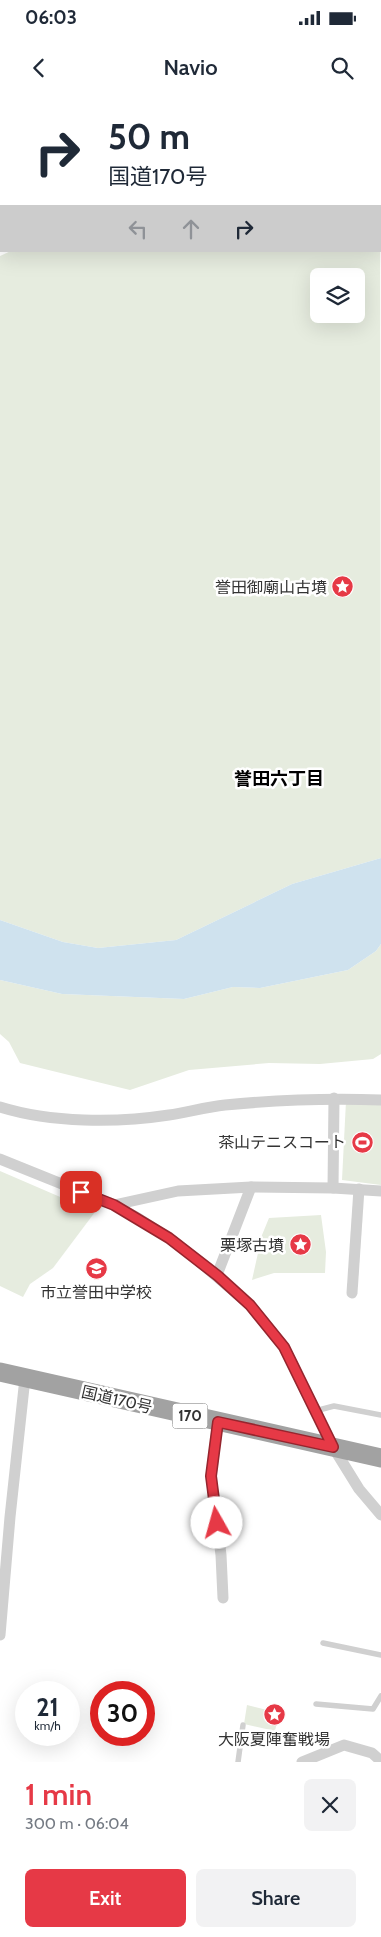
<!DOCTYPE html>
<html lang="en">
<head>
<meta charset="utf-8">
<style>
	body { margin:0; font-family:Cabin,"Noto Sans JP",sans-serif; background:#f2f2f3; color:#1f2937; height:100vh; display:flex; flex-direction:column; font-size:19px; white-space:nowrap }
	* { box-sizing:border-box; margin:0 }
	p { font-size:16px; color:#747a83 }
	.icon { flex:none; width:28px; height:28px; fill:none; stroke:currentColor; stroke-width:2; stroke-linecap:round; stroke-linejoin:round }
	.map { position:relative; height:1662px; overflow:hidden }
	.sheet { display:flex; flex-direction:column; background:#fff; flex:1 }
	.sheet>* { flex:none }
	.top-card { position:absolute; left:0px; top:0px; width:381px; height:152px; box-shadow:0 5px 20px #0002; background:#fff; color:#1f2937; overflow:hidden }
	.tools { position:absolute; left:310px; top:168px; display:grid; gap:10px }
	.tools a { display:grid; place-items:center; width:55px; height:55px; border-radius:8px; background:#fff; box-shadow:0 5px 20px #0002; font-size:25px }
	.speed { position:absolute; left:15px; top:1581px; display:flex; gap:10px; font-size:25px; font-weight:700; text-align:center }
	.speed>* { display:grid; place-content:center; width:65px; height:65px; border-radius:50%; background:#fff; box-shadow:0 5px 20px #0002; line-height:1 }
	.speed small { font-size:12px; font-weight:400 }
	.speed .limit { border:8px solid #d22; background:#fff; color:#111 }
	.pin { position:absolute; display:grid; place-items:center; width:42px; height:42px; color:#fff; margin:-21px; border-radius:10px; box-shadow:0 2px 8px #0006 }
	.me { position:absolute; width:55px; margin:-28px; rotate:353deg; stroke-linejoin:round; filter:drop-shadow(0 0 4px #0008) }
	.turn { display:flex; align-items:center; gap:18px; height:105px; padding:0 25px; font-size:22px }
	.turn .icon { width:65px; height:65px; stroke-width:2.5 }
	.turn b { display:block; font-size:35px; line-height:42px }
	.lanes { display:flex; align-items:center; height:48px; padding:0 25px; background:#0003; justify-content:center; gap:25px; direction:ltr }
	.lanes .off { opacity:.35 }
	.round { display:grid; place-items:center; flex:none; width:52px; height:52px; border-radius:8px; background:#f2f2f3 }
	.summary { display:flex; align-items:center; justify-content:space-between; height:85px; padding:0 25px }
	h1 { font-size:30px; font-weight:600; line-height:38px; color:#e63946 }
	.primary-button { display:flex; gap:10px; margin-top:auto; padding:10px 25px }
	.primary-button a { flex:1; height:58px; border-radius:8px; background:#e63946; color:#fff; font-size:20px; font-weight:600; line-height:58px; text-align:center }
	.primary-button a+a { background:#f2f2f3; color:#1f2937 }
	.status { display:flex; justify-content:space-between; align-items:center; height:35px; padding:0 25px; background:#fff; direction:ltr }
	.status svg { height:14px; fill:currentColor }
	header { display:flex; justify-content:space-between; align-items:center; height:65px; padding:0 25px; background:#fff; font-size:22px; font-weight:600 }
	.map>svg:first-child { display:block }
	.green { fill:#e6ecdf; fill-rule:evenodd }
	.water { fill:#cfe2ee }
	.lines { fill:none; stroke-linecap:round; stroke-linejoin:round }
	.river { stroke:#cfe2ee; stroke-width:24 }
	.service { stroke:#d0d0d0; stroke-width:5.5 }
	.minor { stroke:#d0d0d0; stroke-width:11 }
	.trunk { stroke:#a2a2a2; stroke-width:19 }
	.route-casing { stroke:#96252e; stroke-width:12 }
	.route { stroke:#e63946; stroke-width:9 }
	.labels { text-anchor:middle; stroke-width:5; stroke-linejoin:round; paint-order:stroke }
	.shield { fill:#fff; stroke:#707070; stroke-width:1 }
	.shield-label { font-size:15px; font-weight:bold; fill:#333 }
	.poi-label { font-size:16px; fill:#333; stroke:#fff; text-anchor:end }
	.street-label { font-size:16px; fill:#333; stroke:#fff }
	.neighbourhood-label { font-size:18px; font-weight:bold; fill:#000; stroke:#fff }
</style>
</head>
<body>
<div class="status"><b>06:03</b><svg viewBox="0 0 49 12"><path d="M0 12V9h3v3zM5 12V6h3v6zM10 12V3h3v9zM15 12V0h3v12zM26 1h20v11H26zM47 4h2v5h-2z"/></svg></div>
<header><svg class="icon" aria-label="back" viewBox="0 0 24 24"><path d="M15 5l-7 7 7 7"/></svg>Navio<svg class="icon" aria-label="search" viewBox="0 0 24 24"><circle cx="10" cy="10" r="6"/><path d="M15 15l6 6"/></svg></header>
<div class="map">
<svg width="381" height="1662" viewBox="0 0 381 1662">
	<rect width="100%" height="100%" fill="#fff"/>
	<!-- green -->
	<g class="green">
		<path d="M380,7L381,758L292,784L176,840L98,848L63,842L0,820V156L11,151H380ZM319,176H356V214H319Z"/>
		<path d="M381,844V954L373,959L320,964L269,963L189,970L130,990L20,963L9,942L0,934V880L62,894L184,899L233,887L260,888L348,870L376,851Z"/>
		<path d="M346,1001L381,1003V1085L342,1080Z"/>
		<path d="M0,1071L95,1112L53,1168L30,1184L23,1197L0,1186Z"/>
		<path d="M321,1115L326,1152L325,1173H274L252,1180L262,1135L269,1118Z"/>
		<path d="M247,1605L279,1613L275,1631L244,1624Z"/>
	</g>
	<!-- water -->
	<path class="water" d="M381,758V844L376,851L348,870L260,888L233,887L184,899L62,894L0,880V820L63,842L98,848L176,840L292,784Z"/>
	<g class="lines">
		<!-- river -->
		<g class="river">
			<path d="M72,1L74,0"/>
			<path d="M0,13L1,14"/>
		</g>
		<!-- service -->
		<g class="service">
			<path d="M315,1311L334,1306L381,1315"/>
			<path d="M323,1543L381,1555"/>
			<path d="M316,1604L373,1609L381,1596"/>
			<path d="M238,1662L243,1625"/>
		</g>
		<!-- minor -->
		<g class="minor">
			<path d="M219,1L221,0"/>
			<path d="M0,75H1"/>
			<path d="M0,1007C51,1023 117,1023 169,1015C188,1012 207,1007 225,1005C277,1000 329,998 381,1000"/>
			<path d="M0,1059L114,1105L138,1118L169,1138L195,1158L250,1205L284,1247L333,1347L359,1389L381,1415"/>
			<path d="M333,1088L334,998"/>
			<path d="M114,1105L178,1091L251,1087L333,1088L381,1091"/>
			<path d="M217,1175L251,1087"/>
			<path d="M352,1193L359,1089"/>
			<path d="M218,1322L211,1376L221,1455L223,1498"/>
			<path d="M0,1535L10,1417L25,1278"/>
			<path d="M302,1662L344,1645L372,1653L381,1661"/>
		</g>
		<!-- trunk -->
		<path class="trunk" d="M0,1272L381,1358"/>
	</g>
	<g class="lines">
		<defs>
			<path id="route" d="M81,1092L114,1105L169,1138L218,1176L250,1205L284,1247L333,1347L218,1322L211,1376L217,1423"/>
		</defs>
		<!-- route casing -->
		<use href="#route" class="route-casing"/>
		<!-- route -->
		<use href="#route" class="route"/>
	</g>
	<!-- icons -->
	<defs>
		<symbol id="sight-disc" viewBox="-11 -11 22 22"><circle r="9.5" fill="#e63946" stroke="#fff"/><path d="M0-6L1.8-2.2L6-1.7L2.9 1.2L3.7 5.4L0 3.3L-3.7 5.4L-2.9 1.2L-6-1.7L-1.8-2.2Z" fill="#fff"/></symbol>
		<symbol id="stadium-disc" viewBox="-11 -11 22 22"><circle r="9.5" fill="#e63946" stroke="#fff"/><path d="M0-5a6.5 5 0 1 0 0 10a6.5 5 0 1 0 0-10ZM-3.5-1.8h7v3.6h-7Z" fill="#fff"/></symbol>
		<symbol id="school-disc" viewBox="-11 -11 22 22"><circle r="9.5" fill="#e63946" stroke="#fff"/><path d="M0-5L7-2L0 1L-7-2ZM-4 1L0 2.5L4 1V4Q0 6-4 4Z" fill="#fff"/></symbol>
	</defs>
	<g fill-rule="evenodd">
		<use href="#sight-disc" x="330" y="474" width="25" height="25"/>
		<use href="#stadium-disc" x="350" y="1030" width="25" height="25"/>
		<use href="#sight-disc" x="288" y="1132" width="25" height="25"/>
		<use href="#school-disc" x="84" y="1156" width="25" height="25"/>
		<use href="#sight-disc" x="262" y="1602" width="25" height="25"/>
	</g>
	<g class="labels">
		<!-- shield labels -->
		<rect class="shield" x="172.5" y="1303.5" width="35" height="25" rx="4"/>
		<g class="shield-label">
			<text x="190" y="1321">170</text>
		</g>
		<!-- poi labels -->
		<g class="poi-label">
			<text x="327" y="493">誉田御廟山古墳</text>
			<text x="346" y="1048">茶山テニスコート</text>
			<text x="284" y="1151">栗塚古墳</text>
			<text x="96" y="1198" text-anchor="middle">市立誉田中学校</text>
			<text x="274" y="1645" text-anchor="middle">大阪夏陣奮戦場</text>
		</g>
		<!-- street labels -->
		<g class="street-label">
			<text transform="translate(117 1299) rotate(13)" y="6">国道170号</text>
		</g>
		<!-- neighbourhood labels -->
		<g class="neighbourhood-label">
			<text x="279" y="685">誉田六丁目</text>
		</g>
	</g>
</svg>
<div class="tools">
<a><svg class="icon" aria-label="layers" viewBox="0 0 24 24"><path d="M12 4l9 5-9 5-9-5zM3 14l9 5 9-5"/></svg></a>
</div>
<div class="speed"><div>21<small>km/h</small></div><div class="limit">30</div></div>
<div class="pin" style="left:81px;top:1092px;background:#d93025"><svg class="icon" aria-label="arrive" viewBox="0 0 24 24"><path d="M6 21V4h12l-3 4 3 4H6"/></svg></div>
<svg class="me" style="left:217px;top:1423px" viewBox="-20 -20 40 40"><circle r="19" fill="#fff"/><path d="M0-13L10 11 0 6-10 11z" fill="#e63946"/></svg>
<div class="top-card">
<div class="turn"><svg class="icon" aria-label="right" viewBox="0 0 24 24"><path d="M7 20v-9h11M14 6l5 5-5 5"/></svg><div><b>50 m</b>国道170号</div></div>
<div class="lanes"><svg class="icon off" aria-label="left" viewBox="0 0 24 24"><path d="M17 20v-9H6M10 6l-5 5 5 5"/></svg><svg class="icon off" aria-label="ahead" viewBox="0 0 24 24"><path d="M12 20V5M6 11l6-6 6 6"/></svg><svg class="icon" aria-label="right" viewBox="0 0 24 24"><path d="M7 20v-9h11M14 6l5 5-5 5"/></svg></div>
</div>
</div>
<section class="sheet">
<div class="summary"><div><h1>1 min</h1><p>300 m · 06:04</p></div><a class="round"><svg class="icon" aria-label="close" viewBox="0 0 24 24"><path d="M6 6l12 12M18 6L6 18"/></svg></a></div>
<div class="primary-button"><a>Exit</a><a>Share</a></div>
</section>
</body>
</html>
